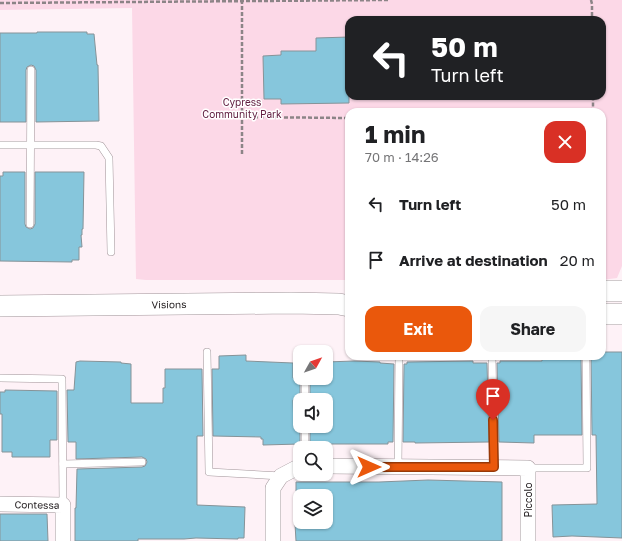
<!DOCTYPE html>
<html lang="en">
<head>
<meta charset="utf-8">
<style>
	body { margin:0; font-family:"Golos Text",sans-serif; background:#f6f6f6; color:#202124; height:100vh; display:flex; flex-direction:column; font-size:15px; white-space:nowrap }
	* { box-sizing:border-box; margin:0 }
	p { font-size:13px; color:#757577 }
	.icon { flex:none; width:22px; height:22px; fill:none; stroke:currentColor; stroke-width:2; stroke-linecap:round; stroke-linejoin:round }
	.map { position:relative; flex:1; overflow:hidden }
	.panel { position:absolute; left:345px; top:108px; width:261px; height:252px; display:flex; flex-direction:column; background:#fff; border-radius:12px; box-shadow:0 1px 3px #0004 }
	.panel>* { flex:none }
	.top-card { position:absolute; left:345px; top:16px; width:261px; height:84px; border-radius:12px; box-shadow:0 1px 3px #0004; background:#202124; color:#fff; overflow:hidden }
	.needle { width:26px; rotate:50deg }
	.fabs { position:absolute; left:293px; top:345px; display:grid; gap:8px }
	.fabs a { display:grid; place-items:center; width:40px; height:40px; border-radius:8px; background:#fff; box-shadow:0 1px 3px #0004; font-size:20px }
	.pin { position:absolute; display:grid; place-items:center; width:34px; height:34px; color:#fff; margin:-41px -17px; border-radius:50% 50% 50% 0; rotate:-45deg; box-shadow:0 0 4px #0007 }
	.pin .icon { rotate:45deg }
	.me { position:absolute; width:44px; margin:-22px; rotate:90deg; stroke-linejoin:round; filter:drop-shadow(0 0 3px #0008) }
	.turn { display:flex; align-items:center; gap:14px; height:84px; padding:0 20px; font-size:18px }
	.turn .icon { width:52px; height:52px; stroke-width:2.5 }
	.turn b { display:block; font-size:28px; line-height:34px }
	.round { display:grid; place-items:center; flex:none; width:42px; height:42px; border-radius:12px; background:#f6f6f6 }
	.overview { display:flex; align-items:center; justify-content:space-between; height:68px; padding:0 20px }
	h1 { font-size:24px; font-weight:700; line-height:30px }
	.primary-button { display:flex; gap:8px; margin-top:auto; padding:8px 20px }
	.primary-button a { flex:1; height:46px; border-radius:12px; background:#ea580c; color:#fff; font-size:16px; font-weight:700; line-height:46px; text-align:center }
	.primary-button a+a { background:#f6f6f6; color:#202124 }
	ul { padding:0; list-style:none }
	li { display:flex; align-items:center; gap:12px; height:56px; padding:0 20px }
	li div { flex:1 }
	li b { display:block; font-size:15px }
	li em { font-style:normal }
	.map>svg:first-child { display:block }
	.green { fill:#fcd8e7; fill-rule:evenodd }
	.building { fill:#86c6dc; stroke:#869398 }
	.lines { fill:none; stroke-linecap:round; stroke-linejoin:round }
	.lane-casing { stroke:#a19499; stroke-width:8 }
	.street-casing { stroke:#a19499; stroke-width:16 }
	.secondary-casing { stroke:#a19499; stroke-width:22 }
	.path { stroke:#8c8487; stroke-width:2.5; stroke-dasharray:4 2; stroke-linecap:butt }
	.lane { stroke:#fff; stroke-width:7 }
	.street { stroke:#fff; stroke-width:15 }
	.secondary { stroke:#fff; stroke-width:21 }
	.route-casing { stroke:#983908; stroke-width:10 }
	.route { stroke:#ea580c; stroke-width:7 }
	.labels { text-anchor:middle; stroke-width:3; stroke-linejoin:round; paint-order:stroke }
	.park-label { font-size:10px; fill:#622042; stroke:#fff }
	.street-label { font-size:10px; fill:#201b1d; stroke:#fff }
</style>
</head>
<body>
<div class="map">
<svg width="622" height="541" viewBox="0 0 622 541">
	<rect width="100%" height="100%" fill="#fef2f7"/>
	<!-- green -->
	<path class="green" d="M0,0H622V266L617,278L602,280V112H349V280H146L136,279L132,8L0,10ZM349,20H602V96H349Z"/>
	<!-- building -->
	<g class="building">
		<path d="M37,32H87V34H94L97,65H98L99,121L36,122V70L34,66L31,65L27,67L26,70V122H0V33H37Z"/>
		<path d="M349,37V103L281,104V99H264L263,56L281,55V51H316V38Z"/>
		<path d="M3,172H25V224L26,227L30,229L33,228L35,224V172H84L83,229H82V235H81L82,247H79V260H72V262L0,261V176H3Z"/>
		<path d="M602,352H622V538L572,536L553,537L552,505L597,504L596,435H592L591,356H602Z"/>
		<path d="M246,355V361L293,363V378H300V400H293L294,426H300V444L263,445V439H261V437L213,436L212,369H219V356Z"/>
		<path d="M542,356H581L582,435H534V443L499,442L497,363H500V361H542Z"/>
		<path d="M80,361L121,362V363L131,364V403H163V388H165V369H202L203,436H197V505L245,507L244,538H238V539L196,538L184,539H138V541H75V508H76L77,469L142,467L145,466L147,462L146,459L142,457L76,459V442H68L67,390H74L76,362Z"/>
		<path d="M354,361L380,362V363L394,364L393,442H388V444H310V426H326V400H310V378H326V362Z"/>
		<path d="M473,361V363H487L489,442L415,443V442H403L404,364H407V362Z"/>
		<path d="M5,390L57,391V440H50V457H12V452H2V414H0V392H5Z"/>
		<path d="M428,480L502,482V541H296L295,524H326V496H296V482H379Z"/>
		<path d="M0,514H47L48,541H0Z"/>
	</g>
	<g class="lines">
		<defs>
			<g id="lane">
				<path d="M0,145H96L101,146L109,158L111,252"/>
				<path d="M30,224L31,70"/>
				<path d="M207,352L209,472L281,476"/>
				<path d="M492,356L494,467"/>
				<path d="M0,378L62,379L63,505"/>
				<path d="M305,378V400"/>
				<path d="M305,426V448"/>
				<path d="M63,464L142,462"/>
				<path d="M398,467L399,356"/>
				<path d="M528,468H587L586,356"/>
			</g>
			<g id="street">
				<path d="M326,466L528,468V541"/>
				<path id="s1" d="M0,504L63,505V541"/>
				<path d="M273,541V488L281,476L300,466"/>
			</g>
			<g id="secondary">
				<path d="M602,291H622"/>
				<path id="s2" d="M0,306L291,303L339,304L349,306"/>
				<path d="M602,314H622"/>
			</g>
		</defs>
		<!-- lane casing -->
		<use href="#lane" class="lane-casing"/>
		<!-- street casing -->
		<use href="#street" class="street-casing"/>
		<!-- secondary casing -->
		<use href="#secondary" class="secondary-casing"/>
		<!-- path -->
		<g class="path">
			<path d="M242,0V154"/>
			<path d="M591,0L592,4V20"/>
			<path d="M0,3L388,0"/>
			<path d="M591,112L593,108V96"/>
			<path d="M242,117L349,118"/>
		</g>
		<!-- lane -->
		<use href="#lane" class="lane"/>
		<!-- street -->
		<use href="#street" class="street"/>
		<!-- secondary -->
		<use href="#secondary" class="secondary"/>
	</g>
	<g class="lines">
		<defs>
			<path id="route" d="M369,467H494L493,420"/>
		</defs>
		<!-- route casing -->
		<use href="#route" class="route-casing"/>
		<!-- route -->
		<use href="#route" class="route"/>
	</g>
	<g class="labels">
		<!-- park labels -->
		<g class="park-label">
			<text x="242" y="106">Cypress<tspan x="242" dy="12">Community Park</tspan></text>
		</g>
		<!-- street labels -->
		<g class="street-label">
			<text dy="4" stroke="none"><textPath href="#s2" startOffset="169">Visions</textPath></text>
			<text transform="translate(528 500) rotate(-90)" y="4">Piccolo</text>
			<text dy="4" stroke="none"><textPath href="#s1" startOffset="37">Contessa</textPath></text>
		</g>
	</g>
</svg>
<div class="fabs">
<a><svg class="needle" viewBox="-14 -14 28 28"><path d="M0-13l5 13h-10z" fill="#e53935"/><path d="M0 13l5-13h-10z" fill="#757577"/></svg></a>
<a><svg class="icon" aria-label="sound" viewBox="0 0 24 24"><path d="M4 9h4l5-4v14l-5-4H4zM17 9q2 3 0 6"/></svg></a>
<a><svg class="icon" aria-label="search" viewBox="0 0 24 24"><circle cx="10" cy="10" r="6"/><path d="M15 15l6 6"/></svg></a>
<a><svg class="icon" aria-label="layers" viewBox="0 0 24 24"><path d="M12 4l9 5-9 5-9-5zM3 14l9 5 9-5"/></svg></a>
</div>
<div class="pin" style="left:493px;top:420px;background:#d93025"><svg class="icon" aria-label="arrive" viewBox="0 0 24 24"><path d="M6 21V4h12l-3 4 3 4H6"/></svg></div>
<svg class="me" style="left:369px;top:467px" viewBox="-20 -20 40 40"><path d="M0-17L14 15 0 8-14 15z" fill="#ea580c" stroke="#fff" stroke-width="4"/></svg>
<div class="top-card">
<div class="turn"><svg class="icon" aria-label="left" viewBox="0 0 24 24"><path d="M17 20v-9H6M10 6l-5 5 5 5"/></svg><div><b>50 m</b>Turn left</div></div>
</div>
<section class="panel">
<div class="overview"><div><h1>1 min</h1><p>70 m · 14:26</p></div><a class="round" style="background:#d93025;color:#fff"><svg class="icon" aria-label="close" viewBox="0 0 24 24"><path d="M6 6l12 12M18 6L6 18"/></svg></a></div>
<ul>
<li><svg class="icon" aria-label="left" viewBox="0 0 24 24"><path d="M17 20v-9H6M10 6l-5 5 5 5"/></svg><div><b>Turn left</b></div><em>50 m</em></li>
<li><svg class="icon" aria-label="arrive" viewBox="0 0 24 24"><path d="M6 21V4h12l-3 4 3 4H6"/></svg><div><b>Arrive at destination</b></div><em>20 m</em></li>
</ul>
<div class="primary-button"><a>Exit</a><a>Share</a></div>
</section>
</div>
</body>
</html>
